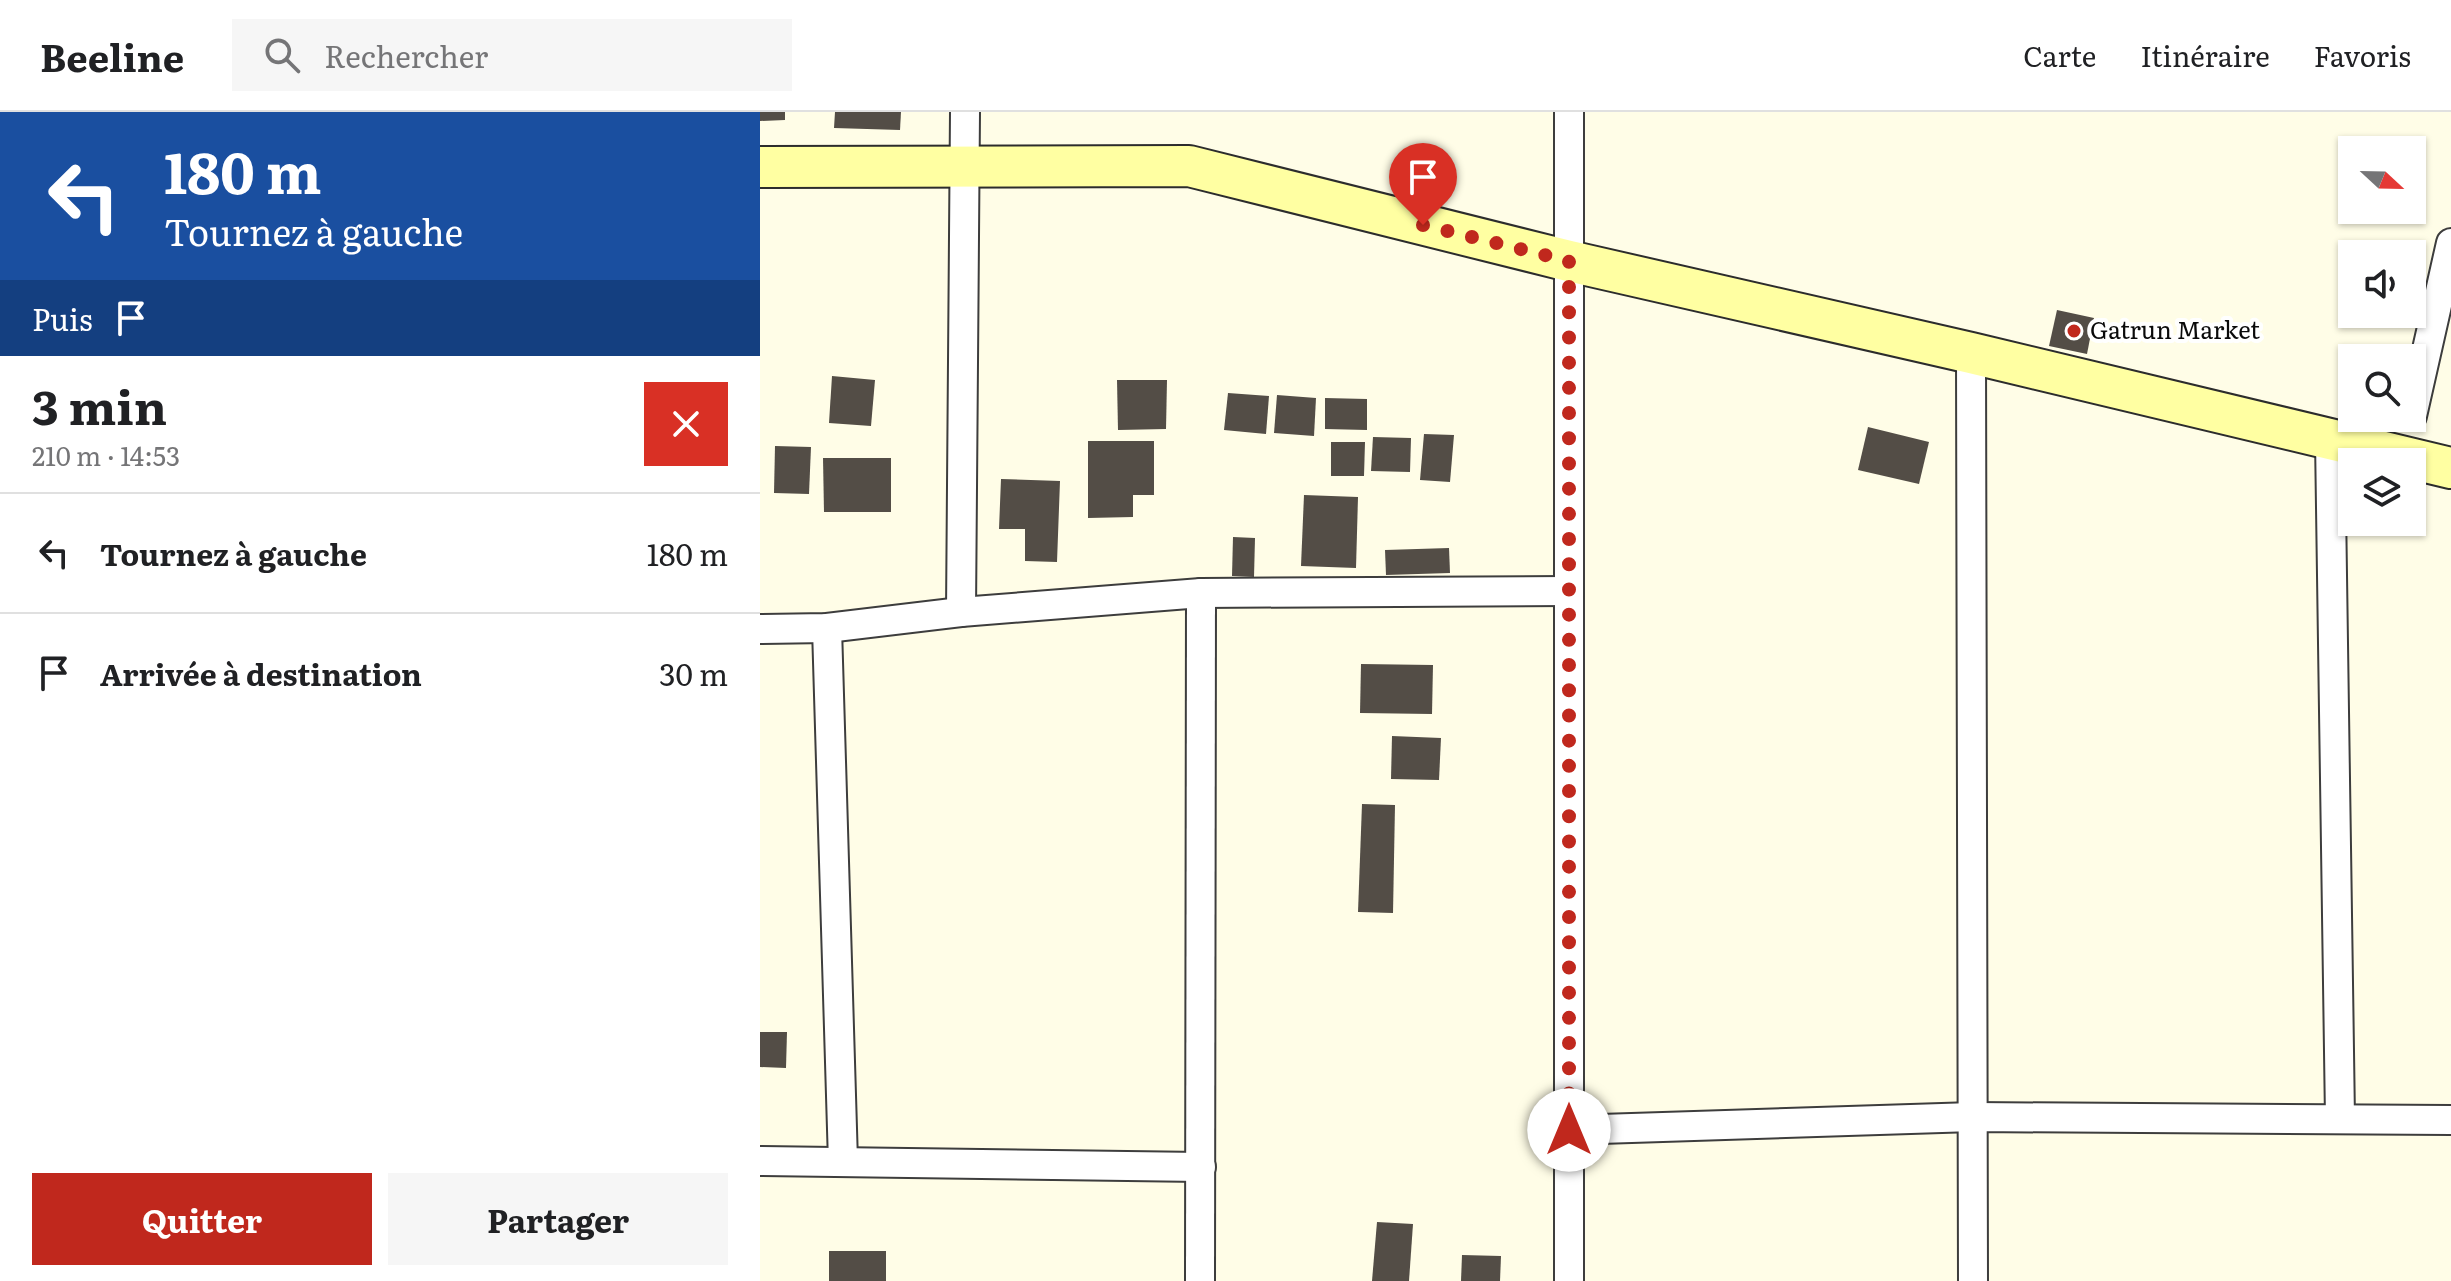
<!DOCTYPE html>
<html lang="fr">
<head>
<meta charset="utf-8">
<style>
	body { margin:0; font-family:Literata,serif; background:#f6f6f6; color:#202124; height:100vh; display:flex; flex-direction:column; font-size:30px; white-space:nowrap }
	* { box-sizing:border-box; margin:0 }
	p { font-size:26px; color:#757577 }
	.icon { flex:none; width:44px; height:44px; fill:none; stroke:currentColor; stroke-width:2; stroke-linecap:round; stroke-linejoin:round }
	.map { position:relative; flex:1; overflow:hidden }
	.side { display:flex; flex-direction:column; background:#fff; width:760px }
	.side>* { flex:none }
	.hud { background:#1a4fa0; color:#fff; overflow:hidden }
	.needle { width:52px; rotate:112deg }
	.fabs { position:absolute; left:1578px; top:24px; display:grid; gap:16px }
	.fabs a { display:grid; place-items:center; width:88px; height:88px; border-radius:0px; background:#fff; box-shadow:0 2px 6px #0004; font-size:40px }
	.pin { position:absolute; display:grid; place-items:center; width:68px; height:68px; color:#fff; margin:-82px -34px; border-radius:50% 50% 50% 0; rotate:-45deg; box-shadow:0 0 8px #0007 }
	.pin .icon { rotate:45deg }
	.me { position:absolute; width:88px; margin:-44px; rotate:0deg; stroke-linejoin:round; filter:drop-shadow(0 0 6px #0008) }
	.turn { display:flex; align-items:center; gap:28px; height:168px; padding:0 32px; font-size:36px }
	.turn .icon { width:104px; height:104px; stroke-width:2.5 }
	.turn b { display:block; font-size:56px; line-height:68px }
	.then { display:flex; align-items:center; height:76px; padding:0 32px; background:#0003; gap:16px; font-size:30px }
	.round { display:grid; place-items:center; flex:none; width:84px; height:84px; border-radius:0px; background:#f6f6f6 }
	.headline { display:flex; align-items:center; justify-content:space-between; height:136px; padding:0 32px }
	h1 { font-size:48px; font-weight:700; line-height:60px }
	.cta { display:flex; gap:16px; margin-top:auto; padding:16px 32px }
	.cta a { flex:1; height:92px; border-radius:0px; background:#c0281d; color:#fff; font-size:32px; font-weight:700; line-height:92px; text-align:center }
	.cta a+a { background:#f6f6f6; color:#202124 }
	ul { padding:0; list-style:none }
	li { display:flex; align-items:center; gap:24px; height:120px; padding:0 32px; border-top:2px solid #e0e0e0 }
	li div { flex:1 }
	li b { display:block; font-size:30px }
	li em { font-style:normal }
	header { display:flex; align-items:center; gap:48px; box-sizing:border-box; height:112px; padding:0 40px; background:#fff; border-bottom:2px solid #e0e0e0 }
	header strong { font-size:38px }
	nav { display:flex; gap:44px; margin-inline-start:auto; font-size:28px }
	.search { width:560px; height:72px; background:#f6f6f6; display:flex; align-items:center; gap:20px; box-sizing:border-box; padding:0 28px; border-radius:0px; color:#757577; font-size:30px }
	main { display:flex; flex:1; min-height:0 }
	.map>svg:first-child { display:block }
	.building { fill:#534d46 }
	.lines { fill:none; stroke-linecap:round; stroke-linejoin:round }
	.street-casing { stroke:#3d3d3d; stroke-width:32 }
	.secondary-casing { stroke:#2c2c2c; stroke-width:44 }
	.street { stroke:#fff; stroke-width:28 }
	.secondary { stroke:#ffffa2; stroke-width:40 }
	.route { stroke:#c0281d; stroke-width:14; stroke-dasharray:0 25.2 }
	.poi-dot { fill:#c0281d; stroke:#fff; stroke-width:3 }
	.labels { text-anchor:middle; stroke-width:8; stroke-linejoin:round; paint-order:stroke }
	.poi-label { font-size:24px; fill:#0a0a0a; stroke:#fff; text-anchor:start }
</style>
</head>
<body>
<header>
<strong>Beeline</strong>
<div class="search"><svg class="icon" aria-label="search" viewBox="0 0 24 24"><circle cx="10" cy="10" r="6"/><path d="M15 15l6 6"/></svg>Rechercher</div>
<nav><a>Carte</a><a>Itinéraire</a><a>Favoris</a></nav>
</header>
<main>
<section class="side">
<div class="hud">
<div class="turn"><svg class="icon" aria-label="left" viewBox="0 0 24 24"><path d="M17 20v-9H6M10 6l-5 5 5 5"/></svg><div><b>180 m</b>Tournez à gauche</div></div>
<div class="then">Puis<svg class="icon" aria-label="arrive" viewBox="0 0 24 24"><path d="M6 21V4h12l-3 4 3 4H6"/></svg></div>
</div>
<div class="headline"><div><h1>3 min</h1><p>210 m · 14:53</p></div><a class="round" style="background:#d93025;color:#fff"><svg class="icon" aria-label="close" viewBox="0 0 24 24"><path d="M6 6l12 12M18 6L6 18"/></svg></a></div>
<ul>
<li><svg class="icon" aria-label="left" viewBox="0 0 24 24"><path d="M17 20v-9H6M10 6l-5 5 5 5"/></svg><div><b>Tournez à gauche</b></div><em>180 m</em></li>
<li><svg class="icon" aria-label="arrive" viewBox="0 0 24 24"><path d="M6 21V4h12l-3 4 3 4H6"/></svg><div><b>Arrivée à destination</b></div><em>30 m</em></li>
</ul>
<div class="cta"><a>Quitter</a><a>Partager</a></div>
</section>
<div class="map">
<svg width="1691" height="1169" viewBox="0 0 1691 1169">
	<rect width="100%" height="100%" fill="#fffde7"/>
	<!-- building -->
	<g class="building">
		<path d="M0,0H25V8L0,9Z"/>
		<path d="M75,0H141L140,18L74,16Z"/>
		<path d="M1297,198L1334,206L1327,242L1289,234Z"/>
		<path d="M72,264L115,268L111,314L69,311Z"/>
		<path d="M357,268H407L406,317L358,318Z"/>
		<path d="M468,281L509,284L506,322L464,318Z"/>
		<path d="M517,283L556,286L554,324L514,321Z"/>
		<path d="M565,286L607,287V318L565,317Z"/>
		<path d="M1108,315L1169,330L1159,372L1098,358Z"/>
		<path d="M664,322L694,323L690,370L660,368Z"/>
		<path d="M613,325L651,326L650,360L611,359Z"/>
		<path d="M328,329H394V383H373V405L328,406Z"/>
		<path d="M571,330H605L604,364H571Z"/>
		<path d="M15,334L51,335L49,382L14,381Z"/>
		<path d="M63,346H131V400H64Z"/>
		<path d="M241,367L300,369L297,450L265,449V417H239Z"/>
		<path d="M544,383L598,385L596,456L541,454Z"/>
		<path d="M473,425L495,426L494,465L472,464Z"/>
		<path d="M689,436L690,461L626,463L625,438Z"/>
		<path d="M601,552L673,553L672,602L600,601Z"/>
		<path d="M632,624L681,626L679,668L631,667Z"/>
		<path d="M602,692L635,693L633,801L598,800Z"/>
		<path d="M0,920H27L26,956L0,955Z"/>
		<path d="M617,1110L653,1112L649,1169H612Z"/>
		<rect x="69" y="1139" width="57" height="30"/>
		<path d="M702,1143L741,1144L740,1169H701Z"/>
	</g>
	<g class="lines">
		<defs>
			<g id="street">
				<path d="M809,0V1169"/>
				<path d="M1211,241L1213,1169"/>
				<path d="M1652,304L1691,131"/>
				<path d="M1570,327L1580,1007"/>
				<path d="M201,500L205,0"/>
				<path d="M67,516L83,1050"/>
				<path d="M0,517L67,516L201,500L441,481L809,479"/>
				<path d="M809,1018L1213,1005L1691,1008"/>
				<path d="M0,1049L441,1055"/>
				<path d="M440,1169L441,481"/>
			</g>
			<path id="secondary" d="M0,55L429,54L809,149L1211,241L1691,356"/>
		</defs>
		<!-- street casing -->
		<use href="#street" class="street-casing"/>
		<!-- secondary casing -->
		<use href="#secondary" class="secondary-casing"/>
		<!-- street -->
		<use href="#street" class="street"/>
		<!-- secondary -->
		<use href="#secondary" class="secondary"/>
	</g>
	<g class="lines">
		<!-- route -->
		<path class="route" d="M663,113L809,149V1018"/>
	</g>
	<!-- markers -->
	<circle class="poi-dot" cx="1314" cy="219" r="8"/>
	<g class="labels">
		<!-- poi labels -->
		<g class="poi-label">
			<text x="1330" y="227">Gatrun Market</text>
		</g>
	</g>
</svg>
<div class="fabs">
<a><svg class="needle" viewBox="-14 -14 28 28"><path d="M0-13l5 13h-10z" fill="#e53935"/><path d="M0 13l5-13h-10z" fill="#757577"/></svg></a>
<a><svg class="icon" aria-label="sound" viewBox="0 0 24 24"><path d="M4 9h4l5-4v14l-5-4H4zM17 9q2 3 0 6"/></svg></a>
<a><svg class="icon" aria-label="search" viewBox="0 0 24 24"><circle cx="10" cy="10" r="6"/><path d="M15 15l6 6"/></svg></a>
<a><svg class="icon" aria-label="layers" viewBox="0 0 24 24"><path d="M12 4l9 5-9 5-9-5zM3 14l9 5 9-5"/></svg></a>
</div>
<div class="pin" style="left:663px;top:113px;background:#d93025"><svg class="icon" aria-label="arrive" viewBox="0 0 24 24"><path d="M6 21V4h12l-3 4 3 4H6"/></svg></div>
<svg class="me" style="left:809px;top:1018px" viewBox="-20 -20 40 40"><circle r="19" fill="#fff"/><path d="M0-13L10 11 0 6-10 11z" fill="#c0281d"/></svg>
</div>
</main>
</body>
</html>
